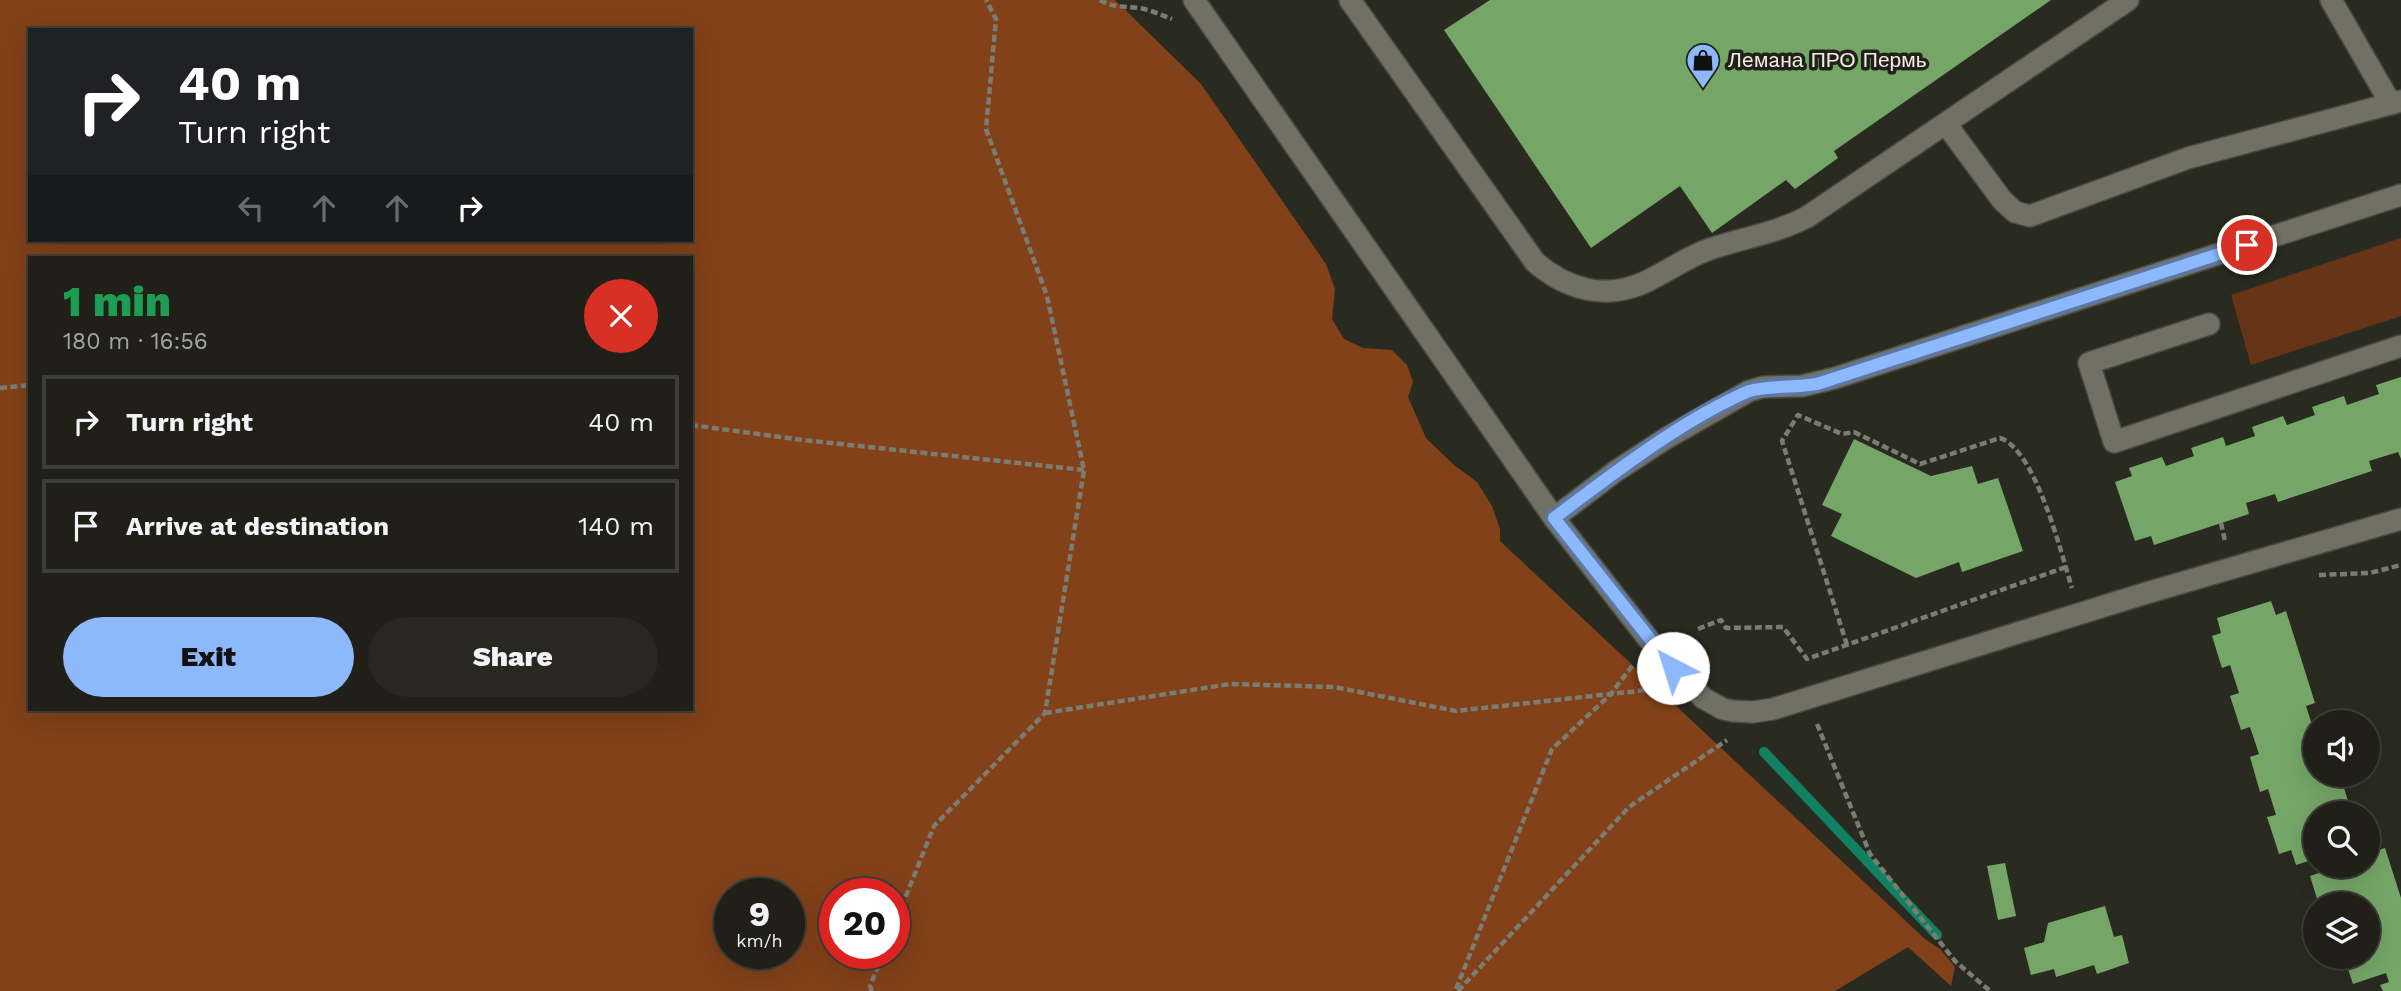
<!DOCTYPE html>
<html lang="en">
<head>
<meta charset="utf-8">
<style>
	body { margin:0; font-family:"Work Sans",sans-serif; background:#282821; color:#f1f3f6; height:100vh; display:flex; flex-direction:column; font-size:26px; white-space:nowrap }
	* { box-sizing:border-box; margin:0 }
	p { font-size:23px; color:#a2a3a2 }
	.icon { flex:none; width:38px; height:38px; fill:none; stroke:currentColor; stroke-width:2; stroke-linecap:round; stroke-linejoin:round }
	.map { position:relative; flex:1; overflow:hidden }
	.panel { position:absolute; left:28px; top:256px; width:665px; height:455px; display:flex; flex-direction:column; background:#202018; border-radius:0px; box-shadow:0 7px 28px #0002,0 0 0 2px #3d3e37 }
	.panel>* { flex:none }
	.guide { position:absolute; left:28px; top:28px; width:665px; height:214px; border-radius:0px; box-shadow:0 7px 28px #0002,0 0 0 2px #3d3e37; background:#202124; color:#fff; overflow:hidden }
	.controls { position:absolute; left:2303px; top:710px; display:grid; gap:14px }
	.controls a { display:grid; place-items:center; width:77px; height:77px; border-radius:50%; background:#202018; box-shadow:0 7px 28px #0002,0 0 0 2px #3d3e37; font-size:35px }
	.speed { position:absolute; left:714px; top:878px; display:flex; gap:14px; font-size:35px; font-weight:700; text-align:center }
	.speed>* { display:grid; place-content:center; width:91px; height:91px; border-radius:50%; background:#202018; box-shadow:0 7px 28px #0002,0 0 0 2px #3d3e37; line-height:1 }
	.speed small { font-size:18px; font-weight:400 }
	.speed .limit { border:10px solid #d22; background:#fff; color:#111 }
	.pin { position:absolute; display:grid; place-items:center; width:60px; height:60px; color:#fff; margin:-30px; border:4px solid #fff; border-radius:50%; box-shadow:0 2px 7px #0007 }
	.me { position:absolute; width:77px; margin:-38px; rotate:320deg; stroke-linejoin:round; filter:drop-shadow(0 0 5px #0008) }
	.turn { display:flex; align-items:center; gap:24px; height:147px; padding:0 35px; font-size:32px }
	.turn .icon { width:91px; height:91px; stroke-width:2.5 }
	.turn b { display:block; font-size:49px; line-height:60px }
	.lanes { display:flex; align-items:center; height:66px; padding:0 35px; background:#0003; justify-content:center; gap:35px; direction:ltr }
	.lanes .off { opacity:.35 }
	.round { display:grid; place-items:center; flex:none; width:74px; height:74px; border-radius:37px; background:#282821 }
	.head { display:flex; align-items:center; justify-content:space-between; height:119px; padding:0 35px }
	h1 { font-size:42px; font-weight:800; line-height:52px; color:#1e9e55 }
	.cta { display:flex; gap:14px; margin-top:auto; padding:14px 35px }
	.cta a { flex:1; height:80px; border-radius:42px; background:#8db9fc; color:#111; font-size:28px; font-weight:800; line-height:80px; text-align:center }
	.cta a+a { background:#282821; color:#f1f3f6 }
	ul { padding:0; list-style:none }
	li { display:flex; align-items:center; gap:21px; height:94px; margin:0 14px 10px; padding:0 21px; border:4px solid #3d3e37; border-radius:0px }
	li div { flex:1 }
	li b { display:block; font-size:26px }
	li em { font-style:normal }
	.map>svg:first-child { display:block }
	.green { fill:#663518 }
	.forest { fill:#824119; fill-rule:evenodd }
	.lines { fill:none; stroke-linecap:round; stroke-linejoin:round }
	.stream { stroke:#128163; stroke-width:10 }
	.building { fill:#75a667 }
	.service-casing { stroke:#48483f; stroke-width:24 }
	.path { stroke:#7b7c72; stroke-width:4.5; stroke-dasharray:7 3.5; stroke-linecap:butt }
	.service { stroke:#707164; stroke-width:21 }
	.route-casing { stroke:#5c78a4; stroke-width:18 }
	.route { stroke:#8db9fc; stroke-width:12 }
	.labels { text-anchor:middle; stroke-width:7; stroke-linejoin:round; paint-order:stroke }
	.poi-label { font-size:21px; fill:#efefe8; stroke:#212117; text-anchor:start }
</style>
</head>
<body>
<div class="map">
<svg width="2401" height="991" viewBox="0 0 2401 991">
	<rect width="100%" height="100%" fill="#2a2b20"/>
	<!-- green -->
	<path class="green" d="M2401,238V316L2251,365L2231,295Z"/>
	<!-- forest -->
	<path class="forest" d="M0,0H1115L1201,84L1326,264L1335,289L1332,319L1344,339L1363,348L1392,350L1407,365L1413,382L1408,397L1426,438L1454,465L1477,482L1492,506L1500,529V541L1925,939L1940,949L1955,967L1951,986L1908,947L1835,991H0ZM30,30H691V240H30ZM30,257H691V709H30ZM730,894H789V954H730ZM835,894H894V954H835Z"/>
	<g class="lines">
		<!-- stream -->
		<path class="stream" d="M1764,752L1937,935"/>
	</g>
	<!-- building -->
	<g class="building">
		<path d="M1490,0H2051L1834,151L1838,158L1795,189L1786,180L1712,233L1680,186L1591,248L1444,30Z"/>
		<path d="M2401,377V459L2398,452L2369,461L2372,471L2278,502L2275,494L2246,503L2249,514L2154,545L2151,536L2135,541L2115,482L2132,476L2129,468L2162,457L2166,466L2194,456L2191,448L2223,437L2226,446L2255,436L2252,427L2283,416L2287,425L2315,415L2312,407L2344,396L2347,405L2379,394L2376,385Z"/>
		<path d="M1854,439L1931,476L1972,466L1978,484L1998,478L2023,551L1962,572L1959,562L1916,578L1831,536L1842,514L1822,505Z"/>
		<path d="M2271,601L2276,615L2286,611L2315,703L2306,706L2315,734V775H2340L2352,814H2315V859L2296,865L2291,850L2279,854L2267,817L2276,815L2268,789L2260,792L2250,757L2259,754L2250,727L2241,730L2230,696L2239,693L2230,665L2222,668L2212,636L2221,633L2217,618Z"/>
		<path d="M2370,840L2374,851L2385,848L2401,898V991H2383L2380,985L2389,982L2386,973L2353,984L2347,966L2339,969L2335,957H2368V905H2319L2310,876L2319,873L2317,866H2368V841Z"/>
		<path d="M2005,863L2016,916L1998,920L1987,866Z"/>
		<path d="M2105,906L2114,937L2122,935L2129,963L2097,974L2094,965L2056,977L2054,969L2031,975L2024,948L2044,942L2048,923Z"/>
	</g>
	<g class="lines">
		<defs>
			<g id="service">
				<path d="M1194,0L1554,518L1650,641L1703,698L1723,709L1733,711L1753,712L1773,709L2143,594L2401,519"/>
				<path d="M1350,0L1535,262C1566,289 1604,300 1643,283C1666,273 1686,257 1710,249C1742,238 1777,233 1807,217L2128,0"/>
				<path d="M2331,0L2391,104"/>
				<path d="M1946,124L2002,200L2015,212L2030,216L2188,158L2401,101"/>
				<path d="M2209,324L2089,363L2114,442L2401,346"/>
				<path d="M1554,518L1616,471L1665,439L1749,391L1763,387L1802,386L1835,378L2401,195"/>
			</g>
		</defs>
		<!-- service casing -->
		<use href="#service" class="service-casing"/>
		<!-- path -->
		<g class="path">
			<path d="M1100,0C1113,8 1124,6 1139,8C1151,10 1161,15 1172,19"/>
			<path d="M0,388L30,385"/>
			<path d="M691,425L803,440L1084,470"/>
			<path d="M2221,523L2225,541"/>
			<path d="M2319,575L2370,573L2401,565"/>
			<path d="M1698,629L1721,620L1726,628L1783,627L1807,659L2066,567"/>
			<path d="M1847,645L1782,441L1798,415L1842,434L1854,432L1920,464L2000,438C2036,450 2061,553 2072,588"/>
			<path d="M1045,713L1230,684L1334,687L1456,711L1656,689"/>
			<path d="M1817,724L1870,854L1955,961L1990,991"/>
			<path d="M894,926L934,826L1045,713L1084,470L1047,296L986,129L996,19L986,0"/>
			<path d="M1456,989L1552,749L1610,695L1633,665"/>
			<path d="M872,991L870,986L883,954"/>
			<path d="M1458,991L1629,807L1727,740"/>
		</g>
		<!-- service -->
		<use href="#service" class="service"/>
	</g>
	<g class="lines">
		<defs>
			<path id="route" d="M1673,668L1554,518C1614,473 1680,421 1749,391C1771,385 1794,388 1817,384L2247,245"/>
		</defs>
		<!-- route casing -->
		<use href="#route" class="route-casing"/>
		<!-- route -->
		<use href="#route" class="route"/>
	</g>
	<!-- icons -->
	<defs>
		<symbol id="shop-pin" viewBox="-11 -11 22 30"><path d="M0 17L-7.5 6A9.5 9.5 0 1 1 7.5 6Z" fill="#8db9fc" stroke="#212117"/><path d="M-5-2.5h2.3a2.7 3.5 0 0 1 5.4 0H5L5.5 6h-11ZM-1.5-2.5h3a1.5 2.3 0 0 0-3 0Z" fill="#111"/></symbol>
	</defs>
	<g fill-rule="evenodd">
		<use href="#shop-pin" x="1684" y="41" width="38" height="52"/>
	</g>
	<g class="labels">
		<!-- poi labels -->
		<g class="poi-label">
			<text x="1728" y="67">Лeмaна ПРО Пермь</text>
		</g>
	</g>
</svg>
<div class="controls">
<a><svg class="icon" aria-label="sound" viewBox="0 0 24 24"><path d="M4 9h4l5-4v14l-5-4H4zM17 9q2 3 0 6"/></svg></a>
<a><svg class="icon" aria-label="search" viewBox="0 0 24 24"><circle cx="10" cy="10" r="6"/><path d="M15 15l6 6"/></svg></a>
<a><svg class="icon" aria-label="layers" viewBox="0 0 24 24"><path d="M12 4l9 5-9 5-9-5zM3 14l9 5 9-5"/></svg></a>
</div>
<div class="speed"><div>9<small>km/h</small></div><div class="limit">20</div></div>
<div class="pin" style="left:2247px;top:245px;background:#d93025"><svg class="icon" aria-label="arrive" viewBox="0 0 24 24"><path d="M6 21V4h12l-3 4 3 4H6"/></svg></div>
<svg class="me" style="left:1673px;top:668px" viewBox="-20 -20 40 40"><circle r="19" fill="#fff"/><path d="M0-13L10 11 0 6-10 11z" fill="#8db9fc"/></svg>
<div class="guide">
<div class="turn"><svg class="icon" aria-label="right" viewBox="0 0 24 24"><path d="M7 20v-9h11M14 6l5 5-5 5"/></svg><div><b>40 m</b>Turn right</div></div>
<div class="lanes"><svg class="icon off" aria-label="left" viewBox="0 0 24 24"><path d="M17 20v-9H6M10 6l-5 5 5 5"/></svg><svg class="icon off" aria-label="ahead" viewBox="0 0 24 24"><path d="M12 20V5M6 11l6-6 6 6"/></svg><svg class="icon off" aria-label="ahead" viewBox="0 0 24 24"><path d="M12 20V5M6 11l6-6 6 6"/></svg><svg class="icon" aria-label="right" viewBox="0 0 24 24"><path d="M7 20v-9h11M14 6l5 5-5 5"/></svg></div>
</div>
<section class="panel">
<div class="head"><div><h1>1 min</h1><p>180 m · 16:56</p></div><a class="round" style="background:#d93025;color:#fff"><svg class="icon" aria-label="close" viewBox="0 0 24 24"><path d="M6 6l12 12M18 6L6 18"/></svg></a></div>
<ul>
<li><svg class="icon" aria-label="right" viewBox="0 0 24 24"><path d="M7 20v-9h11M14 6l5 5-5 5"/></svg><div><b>Turn right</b></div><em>40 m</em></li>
<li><svg class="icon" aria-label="arrive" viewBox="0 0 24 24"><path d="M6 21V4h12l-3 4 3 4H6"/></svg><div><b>Arrive at destination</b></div><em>140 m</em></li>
</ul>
<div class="cta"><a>Exit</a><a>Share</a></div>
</section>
</div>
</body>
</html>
